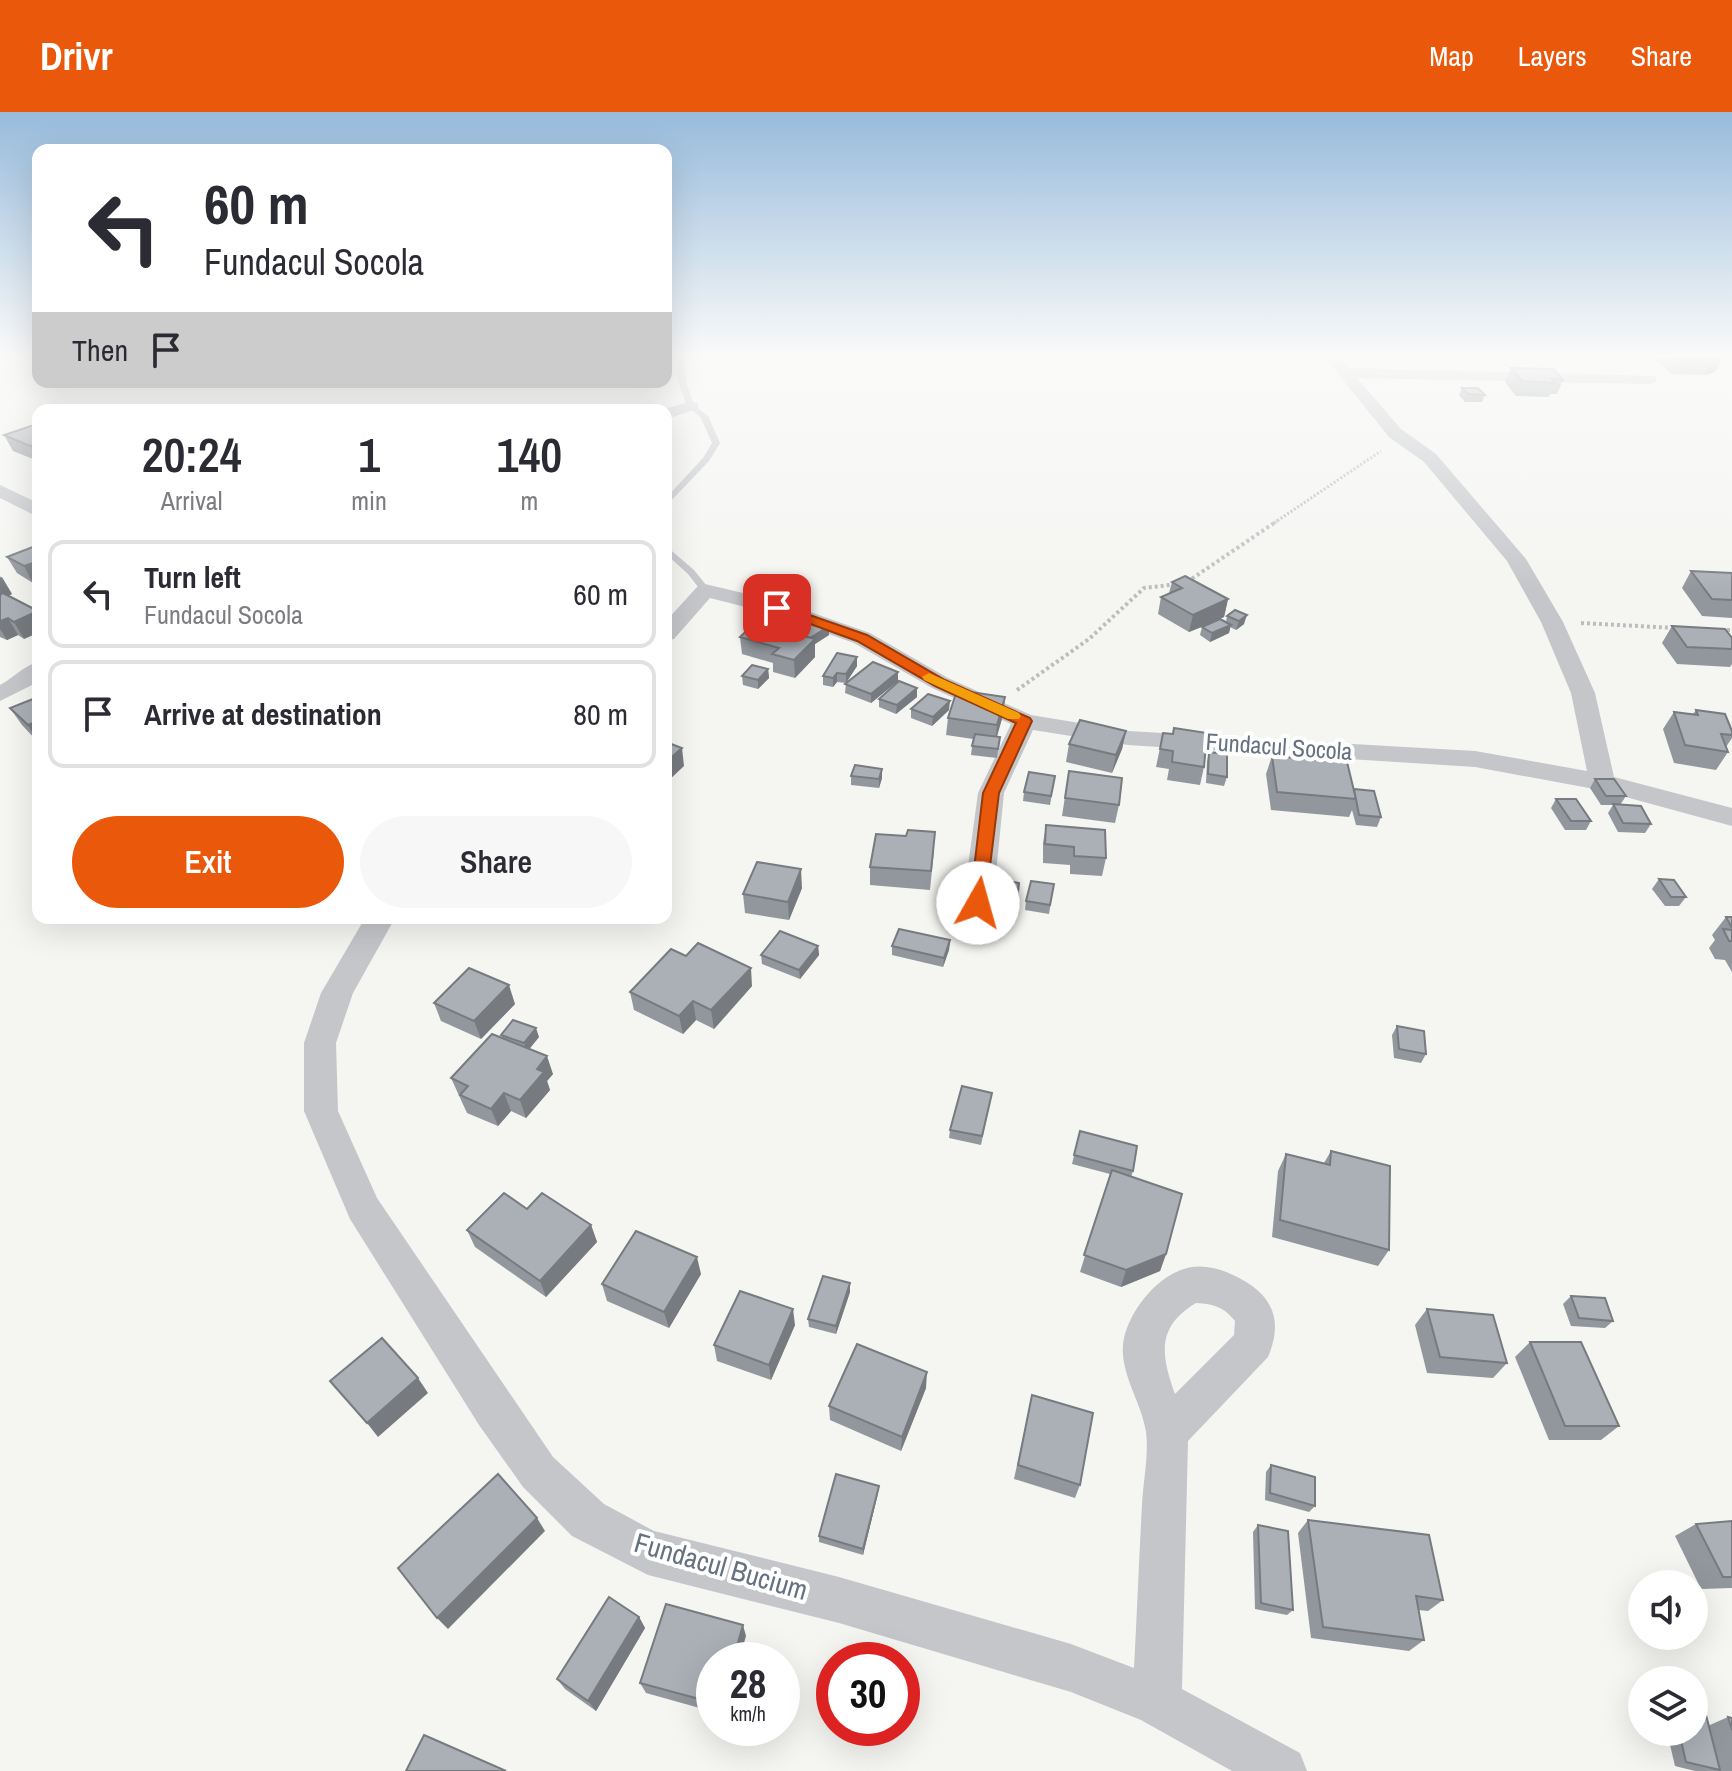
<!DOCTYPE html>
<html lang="en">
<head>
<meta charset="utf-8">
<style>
	body { margin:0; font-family:"Archivo Narrow",sans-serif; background:#f7f7f7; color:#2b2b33; height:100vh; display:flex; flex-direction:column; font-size:30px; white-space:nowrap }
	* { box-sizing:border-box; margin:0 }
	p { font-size:26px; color:#7c7c81 }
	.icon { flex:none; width:44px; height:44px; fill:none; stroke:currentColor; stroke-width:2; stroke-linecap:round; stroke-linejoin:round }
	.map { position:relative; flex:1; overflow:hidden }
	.drawer { position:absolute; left:32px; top:292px; width:640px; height:520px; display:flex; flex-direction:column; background:#fff; border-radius:16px; box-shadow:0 8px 32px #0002 }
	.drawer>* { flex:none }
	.top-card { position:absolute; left:32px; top:32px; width:640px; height:244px; border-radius:16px; box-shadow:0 8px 32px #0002; background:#fff; color:#2b2b33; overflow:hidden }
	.fabs { position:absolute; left:1628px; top:1458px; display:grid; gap:16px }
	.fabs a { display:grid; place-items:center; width:80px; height:80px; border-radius:50%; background:#fff; box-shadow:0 8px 32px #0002; font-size:40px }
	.speed { position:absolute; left:696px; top:1530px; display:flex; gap:16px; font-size:40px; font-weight:700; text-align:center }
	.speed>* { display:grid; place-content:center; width:104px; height:104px; border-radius:50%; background:#fff; box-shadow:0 8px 32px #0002; line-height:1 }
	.speed small { font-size:20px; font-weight:400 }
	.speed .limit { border:12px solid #d22; background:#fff; color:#111 }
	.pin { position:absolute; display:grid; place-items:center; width:68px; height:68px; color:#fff; margin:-34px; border-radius:16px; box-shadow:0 4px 12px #0006 }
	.me { position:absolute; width:88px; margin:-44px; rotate:7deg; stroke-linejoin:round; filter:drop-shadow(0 0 6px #0008) }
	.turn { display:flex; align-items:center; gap:28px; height:168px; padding:0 40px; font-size:36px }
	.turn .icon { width:104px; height:104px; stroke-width:2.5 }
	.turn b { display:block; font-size:56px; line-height:68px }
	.then { display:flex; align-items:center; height:76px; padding:0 40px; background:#0003; gap:16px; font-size:30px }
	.eta { display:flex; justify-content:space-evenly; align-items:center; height:136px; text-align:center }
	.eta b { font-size:48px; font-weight:600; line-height:56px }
	.cta { display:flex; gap:16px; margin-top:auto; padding:16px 40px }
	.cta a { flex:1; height:92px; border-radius:48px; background:#ea580c; color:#fff; font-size:32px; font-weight:600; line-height:92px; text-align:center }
	.cta a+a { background:#f7f7f7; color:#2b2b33 }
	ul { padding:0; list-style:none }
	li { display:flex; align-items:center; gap:24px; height:108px; margin:0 16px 12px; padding:0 24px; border:4px solid #e1e1e2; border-radius:16px }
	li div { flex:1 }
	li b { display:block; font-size:30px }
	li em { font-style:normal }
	header { display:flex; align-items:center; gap:48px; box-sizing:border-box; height:112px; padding:0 40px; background:#ea580c; color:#fff }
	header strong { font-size:38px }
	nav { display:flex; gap:44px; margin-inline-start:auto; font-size:28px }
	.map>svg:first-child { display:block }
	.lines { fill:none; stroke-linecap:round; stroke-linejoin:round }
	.path-far1 { stroke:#bbbdbf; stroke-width:3; stroke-dasharray:2 2; stroke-linecap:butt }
	.path { stroke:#bbbdbf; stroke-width:4; stroke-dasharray:3 3; stroke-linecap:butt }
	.lane { fill:#c4c6ca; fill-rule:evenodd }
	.street { fill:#c4c6ca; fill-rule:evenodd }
	.wall { fill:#92979d }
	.shaded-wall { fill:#777b7f }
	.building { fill:#aab0b6; stroke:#777b7f; stroke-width:2 }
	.route { fill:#ea580c; stroke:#983908; stroke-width:2 }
	.slow { fill:#f59e0b }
	.labels { text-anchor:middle; stroke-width:8; stroke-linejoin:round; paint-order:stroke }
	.street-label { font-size:24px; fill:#667281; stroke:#fff }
	.near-street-label { font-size:28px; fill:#667281; stroke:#fff }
</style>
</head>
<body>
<header>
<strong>Drivr</strong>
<nav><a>Map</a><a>Layers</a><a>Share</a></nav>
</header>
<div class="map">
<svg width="1732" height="1659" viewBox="0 0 1732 1659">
	<rect width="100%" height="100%" fill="#f5f5f2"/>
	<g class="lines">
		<!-- path-far1 -->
		<path class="path-far1" d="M1274,411L1381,339"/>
		<!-- path -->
		<g class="path">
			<path d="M1187,470L1277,409"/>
			<path d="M1581,511L1675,516"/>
			<path d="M1721,518H1732"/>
			<path d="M1017,578L1089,527L1144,476L1178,472"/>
		</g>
		<!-- lane -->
		<g class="lane">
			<path d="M677,246H684L686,269L694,293L708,304L720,331L709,349L666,394V386L703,346L712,331L701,306L687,294L678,269Z"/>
			<path d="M666,434L694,458L710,478L708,480H702L688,462L666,442Z"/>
		</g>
		<!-- street -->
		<g class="street">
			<path d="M1325,246H1340L1349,256L1656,264V270L1650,272L1357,266L1401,317L1436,342L1526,447L1563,510L1595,581L1614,665L1732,696V714L1600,678L1475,655L1128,633L1033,618L1004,681L993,791L988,798L978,801L968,798L963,791L978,681L1011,612L932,576L854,531L769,501L710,486L674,527L666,529V509L698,474L705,472L785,491L870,521L948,566L1031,603L1128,619L1475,639L1587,659L1571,581L1541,510L1507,449L1424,350L1389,325Z"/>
			<path d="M691,289L697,291L699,294L697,297L666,307V298H662Z"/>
			<path d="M0,373L38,391V405L0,386Z"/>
			<path d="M38,550V570L0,589V573C13,566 25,553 38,550Z"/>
			<path d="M365,806H395L353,881L336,931L338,999L377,1086L553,1345L604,1392L654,1419L839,1465L1071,1532L1134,1556C1137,1502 1139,1447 1142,1393C1143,1370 1149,1343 1146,1320C1142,1290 1117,1258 1124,1226C1131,1196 1160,1160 1192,1155C1206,1153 1221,1157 1233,1163C1270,1180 1285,1205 1268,1245L1188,1329L1182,1577L1300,1641L1307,1659H1232L1141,1608L1071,1580L839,1511L648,1463L572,1424L523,1375L479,1313L350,1107L304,999V931L321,881ZM1196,1191C1214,1192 1224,1195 1235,1209L1234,1223L1175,1282C1161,1243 1156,1215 1196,1191Z"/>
		</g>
	</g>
	<!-- wall -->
	<g class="wall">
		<path d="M1653,246H1722L1715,260L1705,263L1672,262Z"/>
		<path d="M1511,256L1563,268L1557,282H1550L1549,285L1516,284L1505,270Z"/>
		<path d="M1462,276L1485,283L1482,290H1465L1459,283Z"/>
		<path d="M38,315V349L13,339L4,323Z"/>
		<path d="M38,433V469L33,471L17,461L7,445Z"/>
		<path d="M1691,459L1732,461V506L1702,504L1682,476Z"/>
		<path d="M0,464L12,482L8,484L24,527L18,523L7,528L0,525Z"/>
		<path d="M1172,470L1228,487L1224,505L1216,508L1226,510L1227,504L1244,512L1236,518L1230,515L1229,521L1210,530L1200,523L1202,515L1189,520L1158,502L1161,485L1169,481Z"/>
		<path d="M829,514V523L815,532V545L795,566L773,560V551L742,542L740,525L781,518V515Z"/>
		<path d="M1672,514L1732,526V552L1730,555L1677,552L1662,531Z"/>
		<path d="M857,545V554L846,571L898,560V569L871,591L845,581L846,571L837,570L833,575L823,573V564Z"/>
		<path d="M768,557L769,566L758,577L743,573L742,564Z"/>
		<path d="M917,576V585L896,602L879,595V587Z"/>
		<path d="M38,585V630L22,613L10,596Z"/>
		<path d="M1005,585L1003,603L997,625H1000L997,646L971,643L973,627L946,623L948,606Z"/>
		<path d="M911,597L949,598L932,614L911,606Z"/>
		<path d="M1696,598L1732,619V626L1726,635L1728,640L1716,658L1674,651L1663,617L1674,600L1693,602Z"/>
		<path d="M1126,619L1122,637L1112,661L1066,650L1069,632Z"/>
		<path d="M1163,621L1204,655L1200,673L1167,668L1169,657L1156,655Z"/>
		<path d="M1209,640L1227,665L1224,674L1206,671L1207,649Z"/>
		<path d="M1272,644L1354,677L1381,705L1377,715L1356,713L1352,698L1349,705L1271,698L1266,662Z"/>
		<path d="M1069,659L1119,693L1115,711L1062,704Z"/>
		<path d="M851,664L882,666L879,676L851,673Z"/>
		<path d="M1055,664L1050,693L1023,689L1024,680Z"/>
		<path d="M1595,667L1626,684L1620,693L1651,712L1645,721L1618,720L1608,701L1613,693H1601L1590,676Z"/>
		<path d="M1556,687L1591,709L1586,718H1565L1551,696Z"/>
		<path d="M1046,713L1106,746L1102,764L1070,762V753L1043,751V731Z"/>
		<path d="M934,738L930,778L870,773V755Z"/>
		<path d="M1659,767L1686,785L1679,794H1665L1652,777Z"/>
		<path d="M997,768L1019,771L1016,797L993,794Z"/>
		<path d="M1054,772L1049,802L1025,798L1026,789Z"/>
		<path d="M802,776L789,808L745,801L743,782Z"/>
		<path d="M1726,805H1732V860L1725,848L1715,847L1709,836L1715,828L1712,823Z"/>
		<path d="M950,828L949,838L943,855L892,843V834Z"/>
		<path d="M818,834L819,843L800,867L762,852L761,843Z"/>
		<path d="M752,874L714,917L696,908L683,922L634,898L630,880Z"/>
		<path d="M434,891L515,892L481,927L441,909Z"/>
		<path d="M1397,914L1426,942L1421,951L1394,946L1392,923Z"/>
		<path d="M501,923L539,925L529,937L553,962L547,969L550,978L526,1006L511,999L498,1014L467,1001L451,966L502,926Z"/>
		<path d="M992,981L981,1033L949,1026L950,1018Z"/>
		<path d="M1080,1019L1133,1059L1131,1065L1166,1142L1160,1159L1121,1175L1080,1160L1110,1062L1072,1052Z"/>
		<path d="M1331,1039L1389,1138L1378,1154L1272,1125L1278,1059L1286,1042L1324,1051Z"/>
		<path d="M527,1097L591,1113L597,1130L546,1185L475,1135L467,1118Z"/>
		<path d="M701,1162L669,1216L607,1189L602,1172Z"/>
		<path d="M850,1171V1180L836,1222L809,1215L808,1207Z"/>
		<path d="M1571,1184L1613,1209L1605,1216L1571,1214L1563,1192Z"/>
		<path d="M1427,1197L1507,1251L1493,1266L1427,1261L1415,1213Z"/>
		<path d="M795,1213L771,1268L717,1249L714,1233Z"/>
		<path d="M1530,1230L1619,1314L1601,1328H1549L1515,1245Z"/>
		<path d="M926,1276L901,1339L830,1308L829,1294Z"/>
		<path d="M1032,1283L1080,1373L1075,1386L1014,1367Z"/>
		<path d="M1271,1353L1315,1394L1309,1400L1265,1388L1266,1360Z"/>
		<path d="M878,1381L863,1443L819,1430V1424Z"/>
		<path d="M1308,1408L1443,1488L1428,1499L1418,1498L1424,1528L1409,1539L1311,1526L1298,1421Z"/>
		<path d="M1732,1409V1476L1701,1477L1675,1424L1696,1412Z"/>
		<path d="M1258,1413L1293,1498L1287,1503L1255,1497L1253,1420Z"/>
		<path d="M639,1505L645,1516L596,1599L565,1577L557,1567Z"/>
		<path d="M746,1524L714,1548V1600L646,1581L640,1571Z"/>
		<path d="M1728,1605L1732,1606V1659H1695L1675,1654L1667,1620H1694Z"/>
	</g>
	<!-- shaded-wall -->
	<g class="shaded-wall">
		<path d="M1722,246L1715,260L1705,263L1712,248Z"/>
		<path d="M38,331V349L30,334Z"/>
		<path d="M33,451L38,460V469L33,471L24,454Z"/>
		<path d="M2,465L12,482L0,487V466Z"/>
		<path d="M1228,487L1224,505L1189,520L1193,503Z"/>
		<path d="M38,499V521L24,527L14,510Z"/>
		<path d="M1247,503L1244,512L1236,518L1239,509Z"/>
		<path d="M8,506L18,523L7,528L0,517V509Z"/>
		<path d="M1231,513L1229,521L1210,530L1212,521Z"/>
		<path d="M829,514V523L815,532V545L795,566L794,548L809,527Z"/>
		<path d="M857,545V554L846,571V562Z"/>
		<path d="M768,557L769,566L758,577V568Z"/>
		<path d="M898,560V569L871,591V582Z"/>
		<path d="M837,561V570L833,575V566Z"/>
		<path d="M917,576V585L896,602L897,593Z"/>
		<path d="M1005,585L1003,603L995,630L997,613Z"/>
		<path d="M950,589L949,598L932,614L933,605Z"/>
		<path d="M38,609V630L28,613Z"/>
		<path d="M1126,619L1122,637L1112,661L1116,643Z"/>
		<path d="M682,636L684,654L666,671V650Z"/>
		<path d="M882,657V666L879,676V667Z"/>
		<path d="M801,757L802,776L789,808L788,790Z"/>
		<path d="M950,828L949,838L943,855L944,846Z"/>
		<path d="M818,834L819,843L800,867L799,858Z"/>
		<path d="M751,856L752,874L714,917L711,898Z"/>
		<path d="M509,873L515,892L481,927L474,909Z"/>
		<path d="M693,889L696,908L683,922L679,904Z"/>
		<path d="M536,916L539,925L527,940L524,931Z"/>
		<path d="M547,944L553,962L547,969L550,978L526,1006L520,988L537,957Z"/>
		<path d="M504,981L511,999L498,1014L491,997Z"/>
		<path d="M591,1113L597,1130L546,1185L540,1169Z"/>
		<path d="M1166,1142L1160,1159L1121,1175L1126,1158Z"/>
		<path d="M697,1145L701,1162L669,1216L664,1200Z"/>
		<path d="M850,1171V1180L836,1222V1214Z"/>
		<path d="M793,1197L795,1213L771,1268L769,1253Z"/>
		<path d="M927,1260L926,1276L901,1339L902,1325Z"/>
		<path d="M418,1266L428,1281L378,1325L367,1311Z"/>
		<path d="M879,1374L878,1381L863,1443V1437Z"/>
		<path d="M537,1406L545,1419L448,1517L437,1506Z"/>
		<path d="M639,1505L645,1516L596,1599L588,1589Z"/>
		<path d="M743,1513L746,1524L739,1548H733Z"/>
	</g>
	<!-- building -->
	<g class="building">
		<path d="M1677,246H1721L1712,248H1679Z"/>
		<path d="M1511,256L1554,257L1563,268L1552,267L1555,271L1522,269Z"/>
		<path d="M1462,276H1478L1485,283L1468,282Z"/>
		<path d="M34,313L38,315V331L30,334L4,323Z"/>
		<path d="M38,433V454L33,451L24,454L7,445Z"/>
		<path d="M1691,459L1732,461V488L1712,487Z"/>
		<path d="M1185,464L1228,487L1193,503L1161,485L1182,476L1172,470Z"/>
		<path d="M3,481L38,499L14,510L8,506L0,509V483Z"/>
		<path d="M1235,498L1247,503L1239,509L1227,504Z"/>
		<path d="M801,502L829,514L810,526L800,523L781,515Z"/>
		<path d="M1220,507L1231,513L1212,521L1202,515Z"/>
		<path d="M755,511L815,527L794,548L772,542L779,536L740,525Z"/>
		<path d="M1672,514L1725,517L1732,526V537L1687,535Z"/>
		<path d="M837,541L857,545L846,562L837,561L833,566L823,564Z"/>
		<path d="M873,550L898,560L871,582L845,572Z"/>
		<path d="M752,553L768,557L758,568L742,564Z"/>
		<path d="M899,569L917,576L897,593L879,587Z"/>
		<path d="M957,578L1005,585L997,613L948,606Z"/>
		<path d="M928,582L950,589L933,605L911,597Z"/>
		<path d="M38,585V609L28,613L10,596Z"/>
		<path d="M1696,598L1725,602L1732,619V623L1721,622L1728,640L1685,633L1674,600L1698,603Z"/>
		<path d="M1080,608L1126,619L1116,643L1069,632Z"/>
		<path d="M1174,616L1207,621L1204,655L1172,650L1173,639L1160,637L1163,621L1173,622Z"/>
		<path d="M975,622L1000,625L998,637L972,634Z"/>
		<path d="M666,630L682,636L666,650Z"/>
		<path d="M1209,640L1227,642V665L1208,662Z"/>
		<path d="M1272,644L1347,650L1356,687L1277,680Z"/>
		<path d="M855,653L882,657L879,667L851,664Z"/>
		<path d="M1069,659L1122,666L1119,693L1065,686Z"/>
		<path d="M1029,660L1055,664L1051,684L1024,680Z"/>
		<path d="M1595,667H1614L1626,684H1606Z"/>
		<path d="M1354,677L1374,679L1381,705L1359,703Z"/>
		<path d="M1556,687H1576L1591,709H1571Z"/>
		<path d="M1613,692L1641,694L1651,712L1623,711Z"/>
		<path d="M1046,713L1105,718L1106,746L1074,744V735L1045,732Z"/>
		<path d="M908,718L935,720L931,759L870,755L876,722L906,724Z"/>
		<path d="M757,750L801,757L788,790L743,782Z"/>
		<path d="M1659,767L1674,768L1686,785H1671Z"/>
		<path d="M997,768L1019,771L1017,788L994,785Z"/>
		<path d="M1031,769L1054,772L1050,793L1026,789Z"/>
		<path d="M1726,805H1732V816Z"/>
		<path d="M899,817L950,828L944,846L892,834Z"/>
		<path d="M1723,817L1732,818V829H1729Z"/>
		<path d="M780,819L818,834L799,858L761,843Z"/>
		<path d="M698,831L751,856L711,898L693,889L679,904L630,880L671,837L686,844Z"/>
		<path d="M469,856L509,873L474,909L434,891Z"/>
		<path d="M513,908L536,916L524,931L501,923Z"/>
		<path d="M1397,914L1424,919L1426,942L1399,937Z"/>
		<path d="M492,922L547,944L537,957L544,960L520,988L504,981L491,997L460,983L468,974L451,966Z"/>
		<path d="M962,974L992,981L982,1024L950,1018Z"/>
		<path d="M1080,1019L1137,1034L1133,1059L1074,1043Z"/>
		<path d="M1331,1039L1390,1054L1389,1138L1280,1108L1286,1042L1330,1053Z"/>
		<path d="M1112,1058L1182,1082L1166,1142L1126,1158L1084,1143Z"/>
		<path d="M504,1081L527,1097L542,1081L591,1113L540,1169L467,1118Z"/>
		<path d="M636,1119L697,1145L664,1200L602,1172Z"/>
		<path d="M823,1164L850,1171L836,1214L808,1207Z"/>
		<path d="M740,1179L793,1197L769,1253L714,1233Z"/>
		<path d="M1571,1184L1605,1186L1613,1209L1579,1206Z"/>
		<path d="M1427,1197L1493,1203L1507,1251L1440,1245Z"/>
		<path d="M382,1226L418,1266L367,1311L330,1269Z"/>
		<path d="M1530,1230H1581L1619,1314H1565Z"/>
		<path d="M857,1232L927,1260L902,1325L829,1294Z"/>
		<path d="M1032,1283L1093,1301L1080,1373L1018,1353Z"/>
		<path d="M1271,1353L1315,1365V1394L1270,1381Z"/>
		<path d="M498,1362L537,1406L437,1506L398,1456Z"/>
		<path d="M836,1362L879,1374L863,1437L819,1424Z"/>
		<path d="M1308,1408L1429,1423L1443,1488L1416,1484L1424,1528L1323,1515Z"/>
		<path d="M1732,1409V1465H1723L1696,1412Z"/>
		<path d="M1258,1413L1288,1419L1293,1498L1261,1491Z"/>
		<path d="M609,1485L639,1505L588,1589L557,1567Z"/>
		<path d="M666,1492L743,1513L733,1548H714V1591L640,1571Z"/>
		<path d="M1694,1589L1703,1591L1720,1658L1686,1650L1679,1620H1694Z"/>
		<path d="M1728,1605L1732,1606V1618Z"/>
		<path d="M424,1623L506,1659H406Z"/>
	</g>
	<!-- sky -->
	<linearGradient id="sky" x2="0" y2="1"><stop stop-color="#97bbdc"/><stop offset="0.51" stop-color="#fafaf9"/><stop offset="1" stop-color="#fafaf9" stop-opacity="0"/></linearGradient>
	<rect width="1732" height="478" fill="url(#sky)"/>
	<!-- route -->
	<path class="route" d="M772,493H781L867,523L945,568L1030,606L1032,609L999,681L985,795L978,797L970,791L983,681L1016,611L935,574L857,529L772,498Z"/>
	<!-- slow -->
	<path class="slow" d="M929,561L1019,601L1021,604L1019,607H1008L924,568L922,565Z"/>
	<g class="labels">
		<!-- street labels -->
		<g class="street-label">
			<text transform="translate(1279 635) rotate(4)" y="8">Fundacul Socola</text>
		</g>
		<!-- near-street labels -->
		<g class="near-street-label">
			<text transform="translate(721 1454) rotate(16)" y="10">Fundacul Bucium</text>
		</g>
	</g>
</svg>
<div class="fabs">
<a><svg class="icon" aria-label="sound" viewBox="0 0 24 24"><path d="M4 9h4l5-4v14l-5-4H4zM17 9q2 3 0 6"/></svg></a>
<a><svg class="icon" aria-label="layers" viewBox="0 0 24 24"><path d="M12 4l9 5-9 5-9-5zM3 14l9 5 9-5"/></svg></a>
</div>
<div class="speed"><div>28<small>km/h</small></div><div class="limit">30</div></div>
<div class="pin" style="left:777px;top:496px;background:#d93025"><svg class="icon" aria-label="arrive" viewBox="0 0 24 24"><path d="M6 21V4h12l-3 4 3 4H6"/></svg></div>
<svg class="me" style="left:978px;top:791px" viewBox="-20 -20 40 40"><circle r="19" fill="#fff"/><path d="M0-13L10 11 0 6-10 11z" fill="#ea580c"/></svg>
<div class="top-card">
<div class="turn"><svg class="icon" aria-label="left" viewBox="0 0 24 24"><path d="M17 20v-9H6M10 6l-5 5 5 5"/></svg><div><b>60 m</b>Fundacul Socola</div></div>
<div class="then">Then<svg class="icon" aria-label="arrive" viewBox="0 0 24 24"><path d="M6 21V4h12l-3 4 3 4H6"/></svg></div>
</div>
<section class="drawer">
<div class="eta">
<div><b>20:24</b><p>Arrival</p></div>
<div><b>1</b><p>min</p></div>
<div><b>140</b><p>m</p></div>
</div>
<ul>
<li><svg class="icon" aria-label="left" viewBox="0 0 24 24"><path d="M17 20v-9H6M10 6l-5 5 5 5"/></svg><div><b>Turn left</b><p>Fundacul Socola</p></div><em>60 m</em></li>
<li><svg class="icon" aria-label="arrive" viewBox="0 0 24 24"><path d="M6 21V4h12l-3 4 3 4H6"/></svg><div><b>Arrive at destination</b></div><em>80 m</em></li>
</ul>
<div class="cta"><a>Exit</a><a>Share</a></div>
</section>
</div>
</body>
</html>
